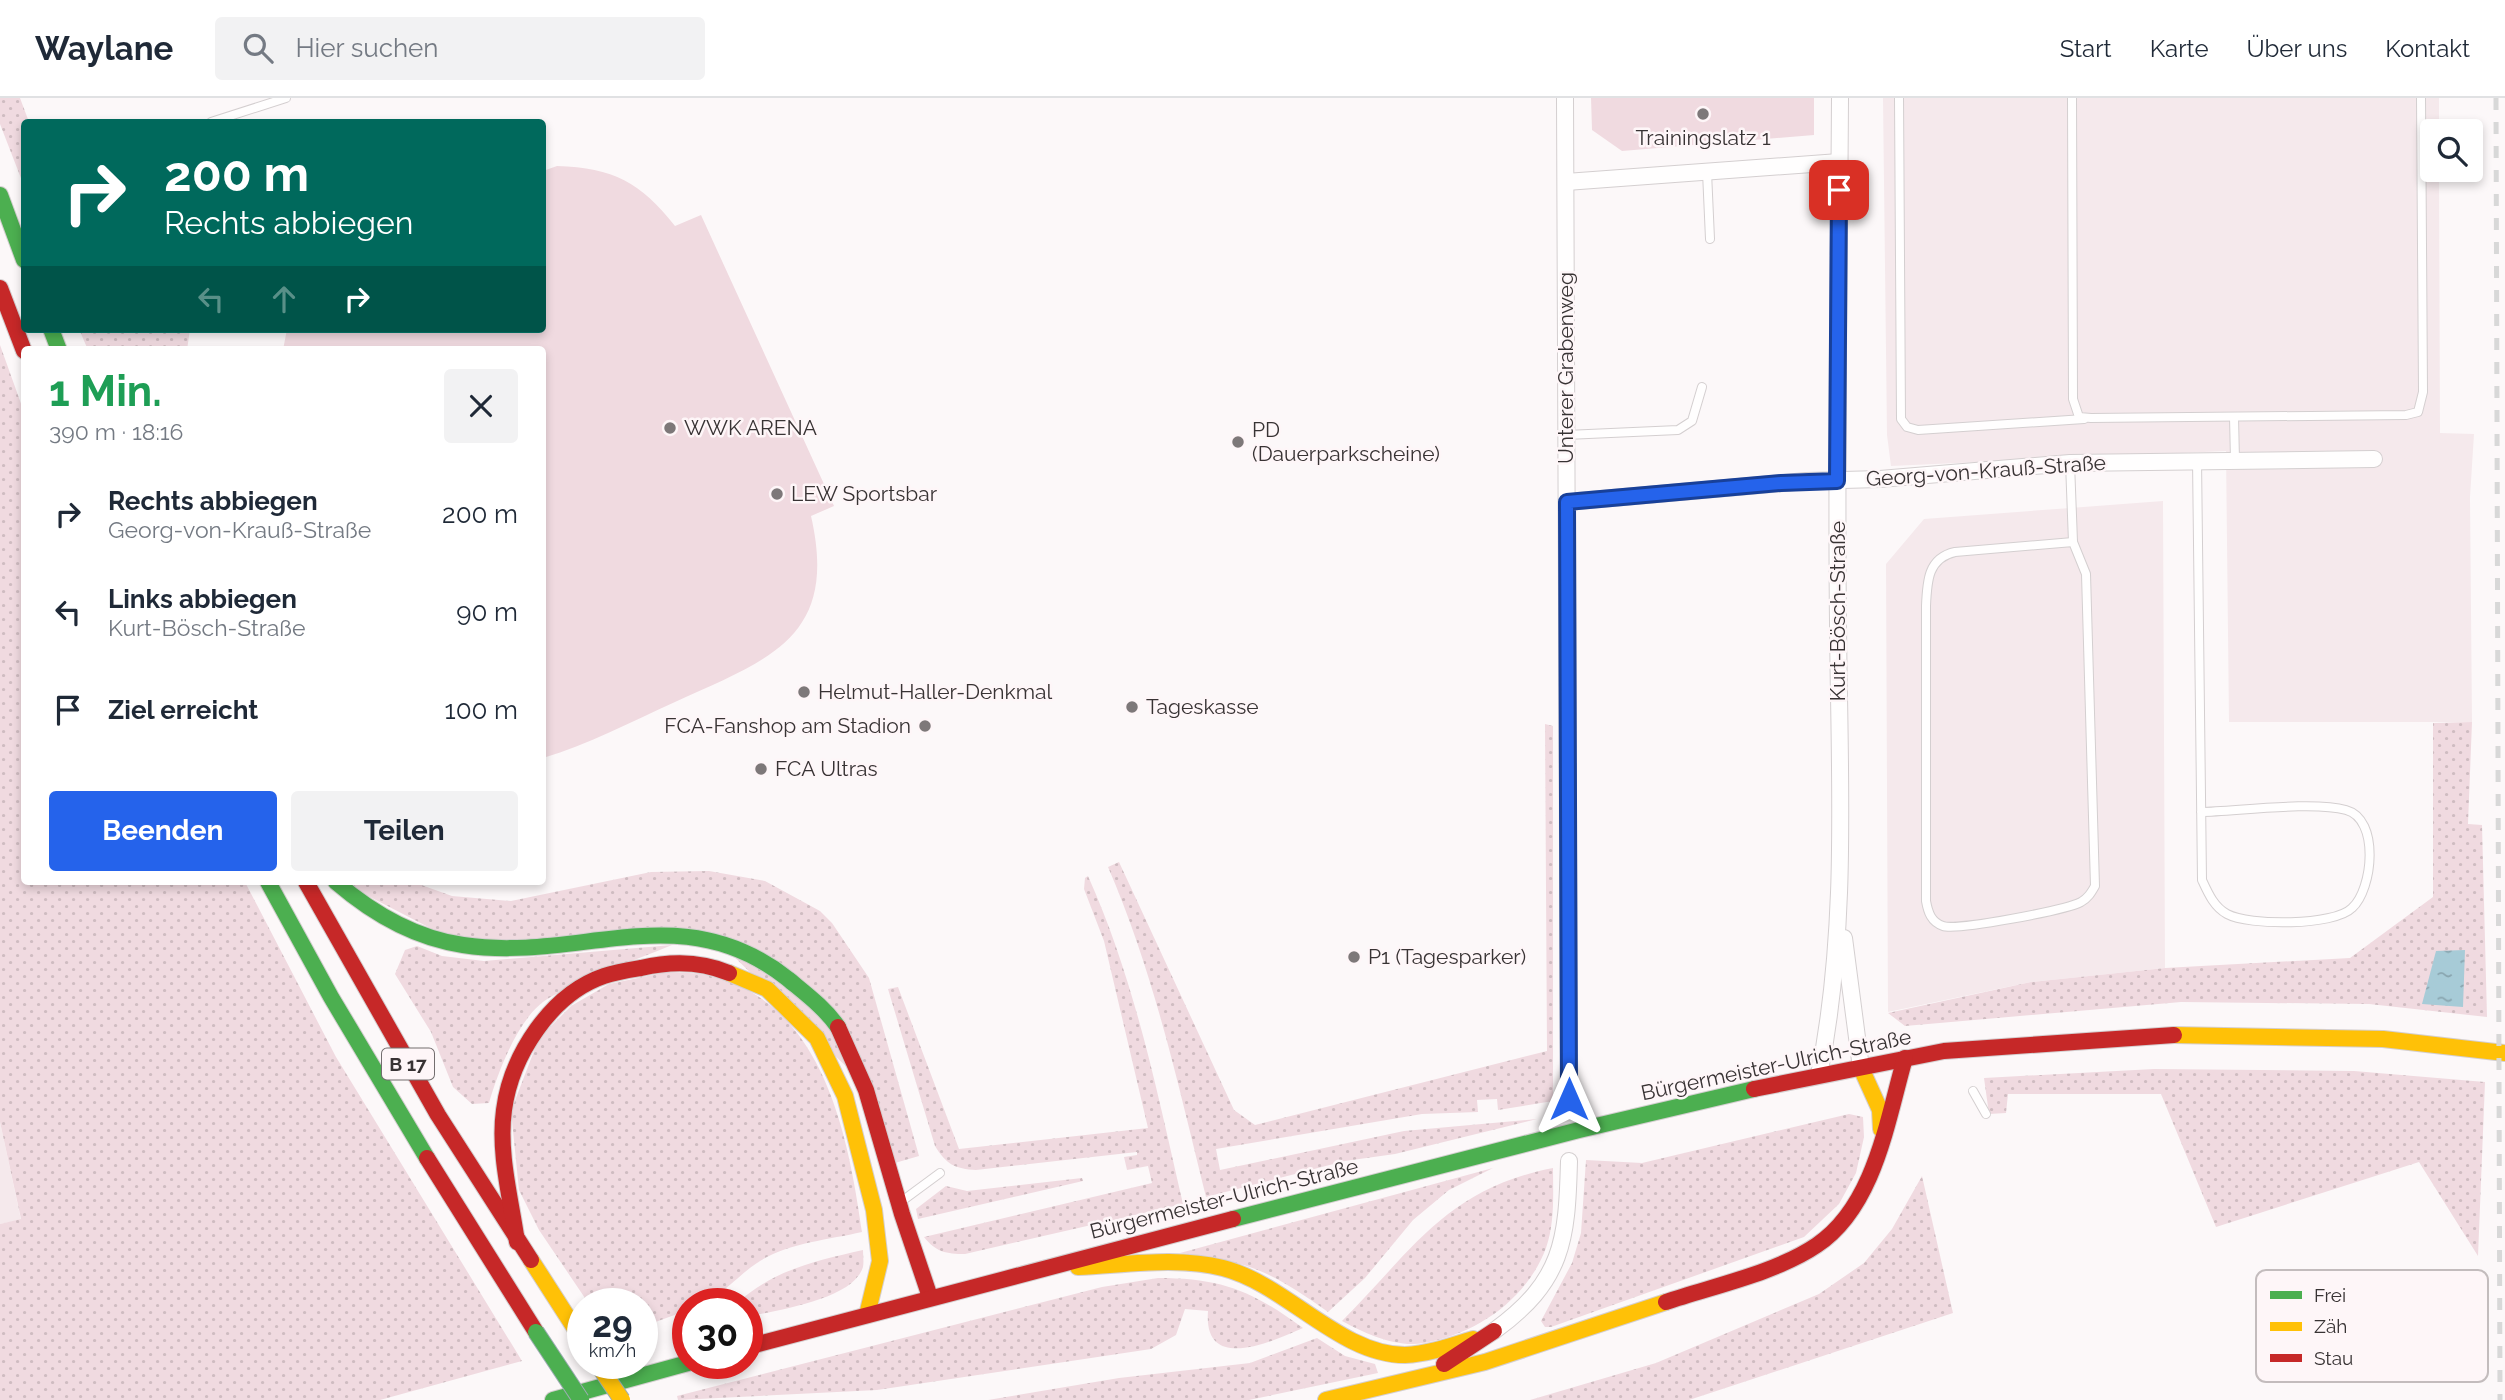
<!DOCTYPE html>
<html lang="de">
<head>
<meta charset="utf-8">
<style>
	body { margin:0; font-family:Raleway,sans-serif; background:#f2f2f3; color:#1f2937; height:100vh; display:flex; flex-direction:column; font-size:26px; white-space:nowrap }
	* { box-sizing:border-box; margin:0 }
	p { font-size:23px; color:#747a83 }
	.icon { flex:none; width:38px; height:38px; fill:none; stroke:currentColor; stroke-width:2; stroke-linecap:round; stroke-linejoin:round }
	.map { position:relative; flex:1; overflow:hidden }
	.details { position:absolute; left:21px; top:248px; width:525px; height:539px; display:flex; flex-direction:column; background:#fff; border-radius:7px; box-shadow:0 4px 10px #0003 }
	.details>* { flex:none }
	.top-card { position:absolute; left:21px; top:21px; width:525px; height:214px; border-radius:7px; box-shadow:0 4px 10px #0003; background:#00695c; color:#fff; overflow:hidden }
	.controls { position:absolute; left:2420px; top:21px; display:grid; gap:14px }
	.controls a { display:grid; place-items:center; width:63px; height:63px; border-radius:7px; background:#fff; box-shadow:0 4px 10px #0003; font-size:35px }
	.speed { position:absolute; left:567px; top:1190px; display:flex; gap:14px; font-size:35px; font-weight:700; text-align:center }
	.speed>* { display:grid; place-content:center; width:91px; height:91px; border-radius:50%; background:#fff; box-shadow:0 4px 10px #0003; line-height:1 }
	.speed small { font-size:18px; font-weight:400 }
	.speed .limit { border:10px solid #d22; background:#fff; color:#111 }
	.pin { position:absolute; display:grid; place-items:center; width:60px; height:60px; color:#fff; margin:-30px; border-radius:14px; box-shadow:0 4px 10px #0006 }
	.me { position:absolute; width:77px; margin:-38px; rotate:0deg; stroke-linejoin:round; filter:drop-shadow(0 0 5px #0008) }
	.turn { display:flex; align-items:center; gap:24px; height:147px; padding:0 28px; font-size:32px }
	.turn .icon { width:91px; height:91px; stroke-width:2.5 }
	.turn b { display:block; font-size:49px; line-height:60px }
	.lanes { display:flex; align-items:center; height:66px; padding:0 28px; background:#0003; justify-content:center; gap:35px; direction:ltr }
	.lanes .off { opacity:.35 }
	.round { display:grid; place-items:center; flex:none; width:74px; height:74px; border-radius:7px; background:#f2f2f3 }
	.head { display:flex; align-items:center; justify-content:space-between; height:119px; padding:0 28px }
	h1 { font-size:42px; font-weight:700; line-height:52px; color:#1e9e55 }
	.button { display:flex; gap:14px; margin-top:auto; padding:14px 28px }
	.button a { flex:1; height:80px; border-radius:7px; background:#2563eb; color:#fff; font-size:28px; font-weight:700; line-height:80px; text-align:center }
	.button a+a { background:#f2f2f3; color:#1f2937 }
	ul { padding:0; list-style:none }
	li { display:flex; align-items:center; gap:21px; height:98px; padding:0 28px }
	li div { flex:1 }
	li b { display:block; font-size:26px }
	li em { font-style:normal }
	header { display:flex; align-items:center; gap:42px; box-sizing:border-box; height:98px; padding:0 35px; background:#fff; border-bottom:2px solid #e0e1e3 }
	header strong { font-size:33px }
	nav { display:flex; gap:38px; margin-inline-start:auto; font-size:24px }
	.search { width:490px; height:63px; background:#f2f2f3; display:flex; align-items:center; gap:18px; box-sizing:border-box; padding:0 24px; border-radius:7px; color:#747a83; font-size:26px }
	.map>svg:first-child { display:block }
	.built { fill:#f5e9ec }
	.grass { fill:url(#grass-dots) }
	.park { fill:#f0dae0 }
	.water { fill:url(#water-ripples) }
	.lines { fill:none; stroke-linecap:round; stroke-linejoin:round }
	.lane-casing { stroke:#d4cfd0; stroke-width:10 }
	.street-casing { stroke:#d4cfd0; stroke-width:18 }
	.fast-casing { stroke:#d4cfd0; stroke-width:18 }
	.slow-casing { stroke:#d4cfd0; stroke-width:18 }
	.jam-casing { stroke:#d4cfd0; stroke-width:18 }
	.lane { stroke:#fffefe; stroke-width:8 }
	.street { stroke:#fffefe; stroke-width:16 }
	.fast { stroke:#4caf50; stroke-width:16 }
	.slow { stroke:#ffc107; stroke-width:16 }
	.jam { stroke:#c62828; stroke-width:16 }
	.rail { stroke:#d8d8d8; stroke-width:5; stroke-dasharray:12 12; stroke-linecap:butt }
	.fast-bridge-casing { stroke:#9cadb2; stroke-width:18; stroke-linecap:butt }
	.slow-bridge-casing { stroke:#9cadb2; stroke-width:18; stroke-linecap:butt }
	.fast-bridge { stroke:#4caf50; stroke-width:16 }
	.slow-bridge { stroke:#ffc107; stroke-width:16 }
	.route-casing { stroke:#184099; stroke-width:18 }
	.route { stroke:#2563eb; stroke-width:12 }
	.poi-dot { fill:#7d7879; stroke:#fef6f8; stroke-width:2.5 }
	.labels { text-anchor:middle; stroke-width:5; stroke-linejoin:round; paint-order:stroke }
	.shield { fill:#fef6f8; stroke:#736e6f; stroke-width:2 }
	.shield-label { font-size:19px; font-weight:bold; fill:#383334 }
	.poi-label { font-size:21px; fill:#383334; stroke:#fef6f8; text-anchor:start }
	.street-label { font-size:21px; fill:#383334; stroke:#fef6f8 }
	.key { fill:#fef6f8; stroke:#c3bcbd; stroke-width:2 }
	.key-label { font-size:19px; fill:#383334 }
</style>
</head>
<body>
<header>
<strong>Waylane</strong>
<div class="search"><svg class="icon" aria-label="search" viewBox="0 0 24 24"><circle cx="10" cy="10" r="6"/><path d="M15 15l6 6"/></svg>Hier suchen</div>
<nav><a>Start</a><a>Karte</a><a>Über uns</a><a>Kontakt</a></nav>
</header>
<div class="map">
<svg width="2505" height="1302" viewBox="0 0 2505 1302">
	<defs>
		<pattern id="grass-dots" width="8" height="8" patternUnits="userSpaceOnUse" patternTransform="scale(1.75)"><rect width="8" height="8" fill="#f0dae0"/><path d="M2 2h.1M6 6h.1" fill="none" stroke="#cfbcc1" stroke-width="1.8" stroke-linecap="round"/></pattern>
		<pattern id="water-ripples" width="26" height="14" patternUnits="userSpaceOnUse" patternTransform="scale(1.75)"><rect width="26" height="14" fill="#a7cbd7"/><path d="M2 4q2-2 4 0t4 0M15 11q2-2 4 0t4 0" fill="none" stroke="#89a5af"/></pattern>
	</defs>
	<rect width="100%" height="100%" fill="#fcf8f9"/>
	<!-- built -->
	<g class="built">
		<path d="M1883,0H2439V33H2432V72H2439L2440,335L2474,336L2470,399L2472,624H2229L2226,353L1891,368L1887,337Z"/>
		<path d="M2163,403L2165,870L2031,884L1888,914L1886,466L1924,421Z"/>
		<path d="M0,1024L21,1122L0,1126Z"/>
	</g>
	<!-- grass -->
	<g class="grass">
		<path d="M0,0H20L29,24H24V88L0,26Z"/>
		<path d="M79,231H190L187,252H88Z"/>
		<path d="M0,247L24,314V784H245L336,959L522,1263L380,1302H0V1126L21,1121L0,1024Z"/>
		<path d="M2472,624L2468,726L2482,727L2487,919L2369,906L2181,904L1905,928L1888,915L2031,884L2165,870L2350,860L2433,799V625Z"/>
		<path d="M1545,626L1553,628V1003L1498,1012L1497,1001L1477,1002L1478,1014L1422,1016L1216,1051L1220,1072L1404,1033L1537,1021L1395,1056L1345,1063L1206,1099C1178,986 1154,875 1108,769L1119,764L1234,1012L1255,1027L1547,953Z"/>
		<path d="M709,773L765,783L820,813L832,825L869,880L919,1058L888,1067L868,990L716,841L465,848L341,784H413L452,798L511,803L651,774Z"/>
		<path d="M1088,778C1135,883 1157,993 1183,1106L965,1156C946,1156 936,1154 924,1139L1152,1085L1148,1068L1127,1072L1124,1059L1137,1057V1054L976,1072C955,1071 946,1066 935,1048L888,891L898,889L959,1051L1148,1030L1104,843L1084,791L1085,780Z"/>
		<path d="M672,847C632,864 586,878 549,900C519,917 498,974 489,1005L472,1006L453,989L431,934L395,876L405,852L417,848L442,858L484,863Z"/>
		<path d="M667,874C680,875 696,874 710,878C823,904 848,1036 862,1134C828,1142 786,1145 757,1165C734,1180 717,1206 688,1206V1212L642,1229V1206H589L539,1132L519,1092L511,1013L539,940L571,908L609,886Z"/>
		<path d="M2154,971L2354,973L2485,984L2478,1158L2419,1064L2216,1129L2161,996H2008L2006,1015L1989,1016L1984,980Z"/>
		<path d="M1849,1016L1863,1019L1864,1039L1856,1075L1839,1106L1804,1139L1551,1229H1545L1541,1223L1572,1165L1581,1135L1586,1062L1642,1065Z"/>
		<path d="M1493,1070L1449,1092L1413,1122L1365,1180L1328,1214C1272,1174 1249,1163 1180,1155Z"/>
		<path d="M1553,1070C1553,1096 1555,1124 1546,1150C1527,1201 1477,1236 1424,1245C1397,1250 1366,1236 1342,1223C1413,1152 1446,1091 1553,1070Z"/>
		<path d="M1922,1078L1953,1215L1689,1302H1530L1656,1265L1819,1196L1864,1165L1892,1131Z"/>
		<path d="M1082,1080L1083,1083L918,1121L916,1111L946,1088L967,1093Z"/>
		<path d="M863,1152C863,1157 864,1164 863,1169C853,1202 776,1212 747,1219V1206H736C773,1172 815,1163 863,1152Z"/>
		<path d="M1158,1180C1222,1180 1252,1193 1303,1230C1273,1243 1203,1276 1208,1213L1185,1211L1176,1237L1151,1251L877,1292L678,1302L677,1298L1102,1189Z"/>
		<path d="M1317,1240L1345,1258L1375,1266L1378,1275L1249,1302H988L1119,1280L1250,1265Z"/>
	</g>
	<!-- park -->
	<g class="park">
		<path d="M1591,0H1814V37L1622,53L1592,32Z"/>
		<path d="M557,68C614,70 640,84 675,128L701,117L834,408L811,418C839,540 769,561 675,604C631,624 589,646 543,660L542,252H283L287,231H542L543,73Z"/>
	</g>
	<!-- water -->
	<path class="water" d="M2465,852L2463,909L2422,906L2436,853Z"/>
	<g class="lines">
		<defs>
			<g id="lane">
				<path d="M1899,0L1901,321L1907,329L1918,332L2084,321"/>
				<path d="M2072,0L2073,301L2079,319L2091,320L2406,317L2418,314L2423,294L2421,0"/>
				<path d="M211,24L286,0"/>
				<path d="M1707,74L1710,141"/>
				<path d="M2234,319L2235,362"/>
				<path d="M1566,337L1678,332L1692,323L1702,289"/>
				<path d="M2197,361L2202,782C2208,795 2214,809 2227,816C2249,828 2334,828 2352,810C2373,791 2380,721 2346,712C2314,703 2238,713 2201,714"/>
				<path d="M2070,365L2073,444"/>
				<path d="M2073,444L2086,476L2095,788C2091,795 2088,800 2081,804C2066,812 1956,833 1943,828C1931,824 1928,814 1926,803V508C1927,483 1928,460 1955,454Z"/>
				<path d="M1973,993L1986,1016"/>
				<path d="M902,1103L940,1075"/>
			</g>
			<g id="street">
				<path d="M1565,0L1569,1001"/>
				<path d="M1566,84L1839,64"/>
				<path d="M1567,404L1806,383L1880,381L2070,365L2374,361"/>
				<path d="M1844,840L1861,970"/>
				<path d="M1819,977C1849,828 1839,675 1838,524C1836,349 1839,175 1840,0"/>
				<path d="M1494,1233C1563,1183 1567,1143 1569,1063"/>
			</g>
			<g id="fast">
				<path d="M0,97L24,162"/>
				<path d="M51,231L59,252"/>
				<path d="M268,784L331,899L427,1060"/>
				<path d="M336,784C372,815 415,840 463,847C581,865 681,796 788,881C806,896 825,910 838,929"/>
				<path d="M1233,1121L1579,1032L1754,991"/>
				<path d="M553,1302L688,1265"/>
			</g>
			<g id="slow">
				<path d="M729,875L767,891L817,940L845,998L874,1112L880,1163L867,1217"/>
				<path d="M2174,937L2383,941L2505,955"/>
				<path d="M1861,970L1880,1012L1881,1031"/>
				<path d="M531,1162L583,1243"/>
				<path d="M1078,1169C1125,1167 1176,1158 1223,1170C1286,1186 1340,1257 1405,1257C1428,1256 1451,1248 1473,1241"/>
				<path d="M1326,1302L1485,1264L1666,1204"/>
			</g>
			<g id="jam">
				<path d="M0,190L24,253"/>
				<path d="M306,784L438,1017L531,1162"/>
				<path d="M838,929L866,992L902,1116L930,1199"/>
				<path d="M1754,991L1944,953L2174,937"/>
				<path d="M427,1060L536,1234"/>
				<path d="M517,1144C511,1101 498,1055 504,1012C511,958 551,896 604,878C616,874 629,872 641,870C670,863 701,863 729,875"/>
				<path d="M1666,1204C1713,1188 1776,1175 1817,1147C1875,1108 1887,1022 1905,960"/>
				<path d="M747,1249L1233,1121"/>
				<path d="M1444,1266L1494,1233"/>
			</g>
		</defs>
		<!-- lane casing -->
		<use href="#lane" class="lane-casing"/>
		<!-- street casing -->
		<use href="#street" class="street-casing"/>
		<!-- fast casing -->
		<use href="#fast" class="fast-casing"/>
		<!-- slow casing -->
		<use href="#slow" class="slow-casing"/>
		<!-- jam casing -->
		<use href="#jam" class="jam-casing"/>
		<!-- lane -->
		<use href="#lane" class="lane"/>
		<!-- street -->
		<use href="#street" class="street"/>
		<!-- fast -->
		<use href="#fast" class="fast"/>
		<!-- slow -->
		<use href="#slow" class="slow"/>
		<!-- jam -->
		<use href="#jam" class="jam"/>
		<!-- rail -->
		<path class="rail" d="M2496,0L2500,1302"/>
		<defs>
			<path id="fast-bridge" d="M536,1234L581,1302"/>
			<path id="slow-bridge" d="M597,1265L622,1302"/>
		</defs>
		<!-- fast-bridge casing -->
		<use href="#fast-bridge" class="fast-bridge-casing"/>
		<!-- slow-bridge casing -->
		<use href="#slow-bridge" class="slow-bridge-casing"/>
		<!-- fast-bridge -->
		<use href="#fast-bridge" class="fast-bridge"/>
		<!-- slow-bridge -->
		<use href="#slow-bridge" class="slow-bridge"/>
	</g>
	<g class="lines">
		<defs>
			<path id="route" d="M1569,1001L1567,404L1781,385L1837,383L1839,92"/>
		</defs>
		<!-- route casing -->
		<use href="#route" class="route-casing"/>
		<!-- route -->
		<use href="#route" class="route"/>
	</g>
	<!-- markers -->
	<g class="poi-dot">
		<circle cx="1703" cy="16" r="7"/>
		<circle cx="670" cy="330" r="7"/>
		<circle cx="1238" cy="344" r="7"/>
		<circle cx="777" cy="396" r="7"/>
		<circle cx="804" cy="594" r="7"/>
		<circle cx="1132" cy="609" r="7"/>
		<circle cx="925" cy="628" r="7"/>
		<circle cx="761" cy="671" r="7"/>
		<circle cx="1354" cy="859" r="7"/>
	</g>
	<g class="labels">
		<!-- shield labels -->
		<rect class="shield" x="382" y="950.5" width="52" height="31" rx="5"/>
		<g class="shield-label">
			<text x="408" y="973">B 17</text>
		</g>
		<!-- poi labels -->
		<g class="poi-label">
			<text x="1703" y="47" text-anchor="middle">Trainingslatz 1</text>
			<text x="684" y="337">WWK ARENA</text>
			<text x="1252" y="339">PD<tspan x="1252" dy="24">(Dauerparkscheine)</tspan></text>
			<text x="791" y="403">LEW Sportsbar</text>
			<text x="818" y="601">Helmut-Haller-Denkmal</text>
			<text x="1146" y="616">Tageskasse</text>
			<text x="911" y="635" text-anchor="end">FCA-Fanshop am Stadion</text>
			<text x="775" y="678">FCA Ultras</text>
			<text x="1368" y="866">P1 (Tagesparker)</text>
		</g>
		<!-- street labels -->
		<g class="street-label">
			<text transform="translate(1566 270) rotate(-90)" y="7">Unterer Grabenweg</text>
			<text transform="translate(1986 373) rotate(-4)" y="7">Georg-von-Krauß-Straße</text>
			<text transform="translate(1838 513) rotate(-90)" y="7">Kurt-Bösch-Straße</text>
			<text transform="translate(1776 967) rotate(-12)" y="7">Bürgermeister-Ulrich-Straße</text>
			<text transform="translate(1224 1101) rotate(-14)" y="7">Bürgermeister-Ulrich-Straße</text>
		</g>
	</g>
	<!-- legend -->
	<rect x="2256" y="1172" width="232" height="112" rx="10" class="key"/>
	<rect x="2270" y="1193" width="32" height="8" fill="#4caf50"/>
	<rect x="2270" y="1224" width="32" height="9" fill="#ffc107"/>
	<rect x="2270" y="1256" width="32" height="8" fill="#c62828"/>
	<g class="key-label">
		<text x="2314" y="1204">Frei</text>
		<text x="2314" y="1235">Zäh</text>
		<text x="2314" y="1267">Stau</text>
	</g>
</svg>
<div class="controls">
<a><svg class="icon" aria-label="search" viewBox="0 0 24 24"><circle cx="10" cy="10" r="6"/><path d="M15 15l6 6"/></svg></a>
</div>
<div class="speed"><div>29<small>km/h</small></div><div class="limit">30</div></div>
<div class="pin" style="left:1839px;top:92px;background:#d93025"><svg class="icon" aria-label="arrive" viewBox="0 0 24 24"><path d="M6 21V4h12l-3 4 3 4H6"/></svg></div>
<svg class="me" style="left:1569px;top:1001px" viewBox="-20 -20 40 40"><path d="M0-17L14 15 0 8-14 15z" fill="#2563eb" stroke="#fff" stroke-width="4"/></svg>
<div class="top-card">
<div class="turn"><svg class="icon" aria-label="right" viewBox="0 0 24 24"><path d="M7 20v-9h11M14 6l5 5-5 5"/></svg><div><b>200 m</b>Rechts abbiegen</div></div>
<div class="lanes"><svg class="icon off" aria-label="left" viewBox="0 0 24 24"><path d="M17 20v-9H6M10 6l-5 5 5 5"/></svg><svg class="icon off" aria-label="ahead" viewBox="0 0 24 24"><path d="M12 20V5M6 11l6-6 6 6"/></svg><svg class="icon" aria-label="right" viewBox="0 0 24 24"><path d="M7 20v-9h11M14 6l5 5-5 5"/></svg></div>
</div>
<section class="details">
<div class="head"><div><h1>1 Min.</h1><p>390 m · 18:16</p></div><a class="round"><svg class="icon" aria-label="close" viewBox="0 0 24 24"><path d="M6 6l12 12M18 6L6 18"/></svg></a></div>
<ul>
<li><svg class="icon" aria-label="right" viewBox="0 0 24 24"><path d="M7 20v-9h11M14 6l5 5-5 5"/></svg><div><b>Rechts abbiegen</b><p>Georg-von-Krauß-Straße</p></div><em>200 m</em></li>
<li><svg class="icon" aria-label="left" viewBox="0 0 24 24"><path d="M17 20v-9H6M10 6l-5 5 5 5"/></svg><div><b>Links abbiegen</b><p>Kurt-Bösch-Straße</p></div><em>90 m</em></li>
<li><svg class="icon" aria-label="arrive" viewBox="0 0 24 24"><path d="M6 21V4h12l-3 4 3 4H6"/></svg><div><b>Ziel erreicht</b></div><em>100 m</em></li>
</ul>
<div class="button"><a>Beenden</a><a>Teilen</a></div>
</section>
</div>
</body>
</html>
